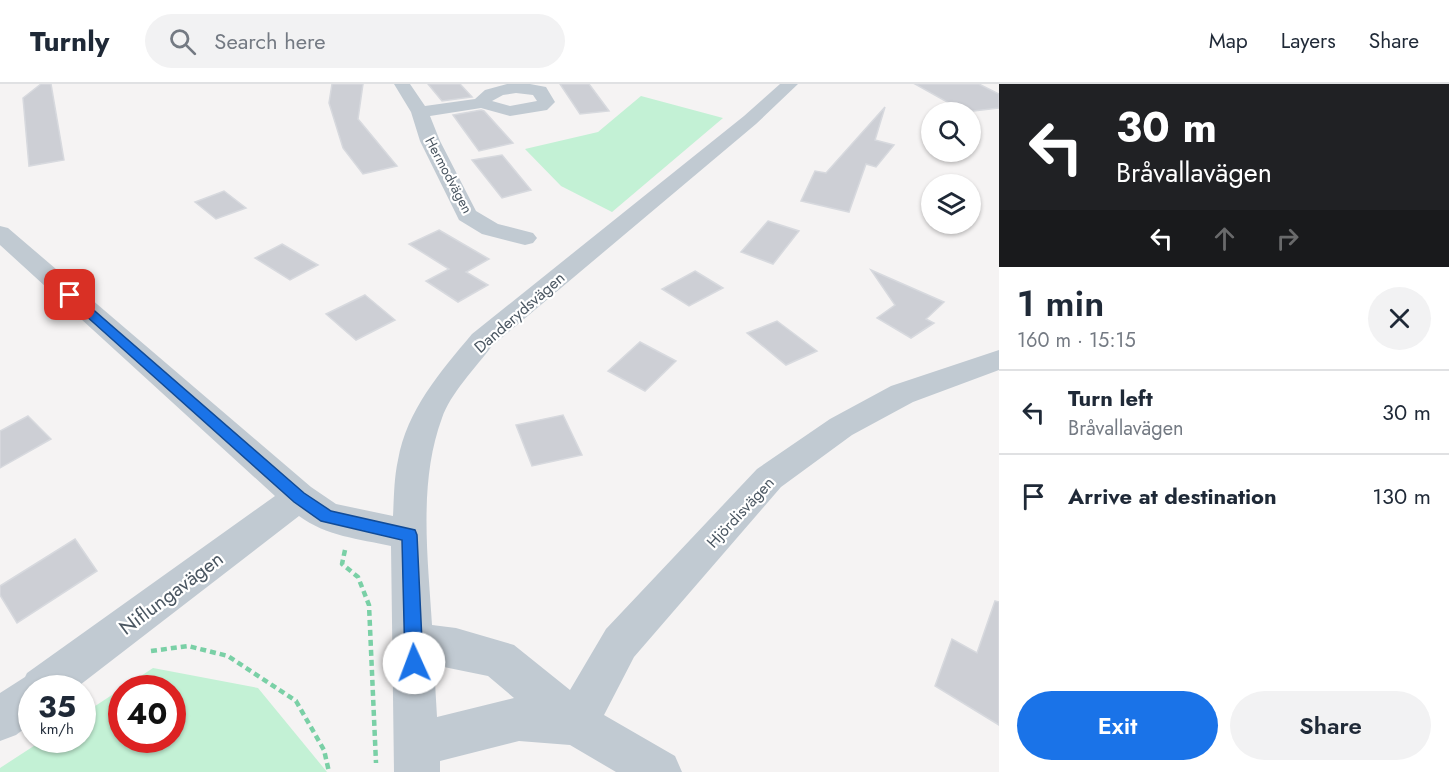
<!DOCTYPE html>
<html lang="en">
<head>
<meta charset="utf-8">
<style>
	body { margin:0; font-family:Jost,sans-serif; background:#f2f2f3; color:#1f2937; height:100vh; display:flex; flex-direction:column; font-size:22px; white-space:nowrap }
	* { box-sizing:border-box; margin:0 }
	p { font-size:20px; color:#747a83 }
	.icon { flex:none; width:33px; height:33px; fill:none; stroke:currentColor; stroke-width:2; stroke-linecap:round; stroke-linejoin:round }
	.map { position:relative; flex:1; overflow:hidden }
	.sheet { display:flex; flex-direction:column; background:#fff; width:450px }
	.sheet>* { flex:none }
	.hud { background:#202124; color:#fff; overflow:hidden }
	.fabs { position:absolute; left:921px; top:18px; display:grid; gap:12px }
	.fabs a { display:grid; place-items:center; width:60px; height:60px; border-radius:50%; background:#fff; box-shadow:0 2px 4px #0004; font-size:30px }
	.speed { position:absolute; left:18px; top:591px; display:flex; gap:12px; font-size:30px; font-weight:700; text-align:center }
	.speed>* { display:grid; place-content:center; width:78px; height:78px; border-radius:50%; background:#fff; box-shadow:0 2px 4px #0004; line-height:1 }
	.speed small { font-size:15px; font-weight:400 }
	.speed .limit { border:9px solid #d22; background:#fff; color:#111 }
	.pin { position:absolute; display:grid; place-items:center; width:51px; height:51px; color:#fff; margin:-26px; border-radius:12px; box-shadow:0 3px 9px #0006 }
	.me { position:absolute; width:66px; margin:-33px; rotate:358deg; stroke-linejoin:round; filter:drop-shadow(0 0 4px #0008) }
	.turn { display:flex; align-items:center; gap:21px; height:126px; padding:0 18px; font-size:27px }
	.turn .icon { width:78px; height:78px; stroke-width:2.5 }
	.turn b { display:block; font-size:42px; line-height:51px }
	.lanes { display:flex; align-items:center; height:57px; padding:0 18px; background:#0003; justify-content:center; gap:30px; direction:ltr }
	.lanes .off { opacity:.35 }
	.round { display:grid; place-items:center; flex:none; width:63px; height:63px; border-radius:32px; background:#f2f2f3 }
	.overview { display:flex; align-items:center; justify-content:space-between; height:102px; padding:0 18px }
	h1 { font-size:36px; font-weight:600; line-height:45px }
	.button { display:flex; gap:12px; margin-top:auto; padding:12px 18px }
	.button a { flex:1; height:69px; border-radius:36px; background:#1a73e8; color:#fff; font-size:24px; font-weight:600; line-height:69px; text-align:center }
	.button a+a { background:#f2f2f3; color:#1f2937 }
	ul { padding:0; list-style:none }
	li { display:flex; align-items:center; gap:18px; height:84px; padding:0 18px; border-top:2px solid #e0e1e3 }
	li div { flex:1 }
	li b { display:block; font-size:22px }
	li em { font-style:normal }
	header { display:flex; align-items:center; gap:36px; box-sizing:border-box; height:84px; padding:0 30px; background:#fff; border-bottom:2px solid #e0e1e3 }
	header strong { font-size:28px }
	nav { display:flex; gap:33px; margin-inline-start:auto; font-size:21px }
	.search { width:420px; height:54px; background:#f2f2f3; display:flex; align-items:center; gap:15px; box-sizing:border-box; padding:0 21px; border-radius:33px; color:#747a83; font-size:22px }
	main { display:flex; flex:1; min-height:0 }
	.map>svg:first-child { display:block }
	.green { fill:#c3f1d5; fill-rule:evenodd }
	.building { fill:#cdcfd5; stroke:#d7d9de; stroke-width:1.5 }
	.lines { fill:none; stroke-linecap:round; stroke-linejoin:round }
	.path { stroke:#7ad0a6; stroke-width:4.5; stroke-dasharray:6 4; stroke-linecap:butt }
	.minor { fill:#c1cad2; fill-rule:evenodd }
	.route { fill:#1a73e8; stroke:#114b97; stroke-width:1.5 }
	.labels { text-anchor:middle; stroke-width:4.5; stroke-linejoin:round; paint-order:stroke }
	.far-street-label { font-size:14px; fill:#4a5661; stroke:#fff }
	.street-label { font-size:16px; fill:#4a5661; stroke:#fff }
	.near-street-label { font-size:20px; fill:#4a5661; stroke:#fff }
</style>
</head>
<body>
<header>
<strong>Turnly</strong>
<div class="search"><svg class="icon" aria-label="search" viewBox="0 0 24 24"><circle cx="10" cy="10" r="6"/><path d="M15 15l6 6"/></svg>Search here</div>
<nav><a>Map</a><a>Layers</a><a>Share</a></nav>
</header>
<main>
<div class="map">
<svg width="999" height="688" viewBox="0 0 999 688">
	<rect width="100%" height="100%" fill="#f5f3f3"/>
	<!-- green -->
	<g class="green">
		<path d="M641,12L723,34L612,128L561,102L525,65L598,48Z"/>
		<path d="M153,584L258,604L327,688H0V684L43,656H82L83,630ZM122,604H172V656H122Z"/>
	</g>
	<!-- building -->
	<g class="building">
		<path d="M41,0H51L64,76L29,82L23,14Z"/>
		<path d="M332,0H363L358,35L397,82L363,90L343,64L329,19Z"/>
		<path d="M428,0H460L472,13L442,17Z"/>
		<path d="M560,0H589L609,27L580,30Z"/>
		<path d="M915,0H979L999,10V24L965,28Z"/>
		<path d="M885,23L875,56L894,61L876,83L866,80L849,128L801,117L815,87L826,89Z"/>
		<path d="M481,26L484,27L513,59L479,67L453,31Z"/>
		<path d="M502,71L531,106L502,114L472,76Z"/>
		<path d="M224,107L246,124L216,135L195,118Z"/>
		<path d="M768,137L799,147L773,180L741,168Z"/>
		<path d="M439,146L489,175L466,188L488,201L458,218L426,197L449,185L409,160Z"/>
		<path d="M282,160L318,181L290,196L255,174Z"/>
		<path d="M871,186L944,218L926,235L934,239L911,254L877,234L895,221Z"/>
		<path d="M695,187L723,204L689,222L662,205Z"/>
		<path d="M365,211L395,236L356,256L326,230Z"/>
		<path d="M777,237L817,267L786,281L747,249Z"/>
		<path d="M640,258L676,277L645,307L608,287Z"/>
		<path d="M563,331L582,371L532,382L516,341Z"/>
		<path d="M28,332L51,355L0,384V347Z"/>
		<path d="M75,455L97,487L17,539L0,511V502Z"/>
		<path d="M995,517L999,518V641L935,602L952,555L977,569Z"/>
	</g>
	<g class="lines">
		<!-- path -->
		<g class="path">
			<path d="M345,466L342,480L358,493L369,521L376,679"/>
			<path d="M151,567L188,562L228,572L296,617L324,666L329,688"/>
		</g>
		<!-- minor -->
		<g class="minor">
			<path d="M394,0H410L425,22L475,15L485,6L507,0H530L546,3L555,18L547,26L510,32L481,24L430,32L440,57L476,127L498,140L533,149L537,154L533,159L525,161L482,150L459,136L420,57L411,28ZM516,9L533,11L537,17L510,22L492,17L503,11Z"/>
			<path d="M780,0H798L756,40L492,262C476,283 450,310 442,334C418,399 428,474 432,541L456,544L514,561L570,606L606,545L757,385L830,335L891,302L999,266V286L913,318L852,351L781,403L634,573L604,631L675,672L682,688H616L570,661L519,657L440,677V688H394L391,462C359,455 326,452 299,432L76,604H32V639L16,651L0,657V609L25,593L27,589L275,412L0,161V142L8,144L311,403L336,420L393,432C394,414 394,394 398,376C407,326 440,288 472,250L744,32ZM434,581L488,592L514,614L437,633Z"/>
		</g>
	</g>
	<!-- route -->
	<path class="route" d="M70,208L74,209L304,409L331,427L415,446L417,451L423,579L420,585L414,588L407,585L405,579L402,456L321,437L294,418L66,214V209Z"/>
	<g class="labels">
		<!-- far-street labels -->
		<g class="far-street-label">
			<text transform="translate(449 91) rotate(62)" y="5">Hermodvägen</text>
		</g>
		<!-- street labels -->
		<g class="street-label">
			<text transform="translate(519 228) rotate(-41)" y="6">Danderydsvägen</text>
			<text transform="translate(740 428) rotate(-47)" y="6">Hjördisvägen</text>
		</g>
		<!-- near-street labels -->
		<g class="near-street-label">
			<text transform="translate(171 509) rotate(-37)" y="7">Niflungavägen</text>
		</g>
	</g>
</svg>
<div class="fabs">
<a><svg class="icon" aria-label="search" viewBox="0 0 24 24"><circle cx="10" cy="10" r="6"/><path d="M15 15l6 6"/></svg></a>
<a><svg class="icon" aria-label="layers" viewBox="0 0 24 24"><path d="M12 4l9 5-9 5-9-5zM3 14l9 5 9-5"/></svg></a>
</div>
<div class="speed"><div>35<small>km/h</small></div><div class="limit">40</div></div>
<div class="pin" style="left:70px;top:211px;background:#d93025"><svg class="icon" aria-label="arrive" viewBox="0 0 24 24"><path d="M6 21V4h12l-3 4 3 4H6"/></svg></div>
<svg class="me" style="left:414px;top:579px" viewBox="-20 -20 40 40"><circle r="19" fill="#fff"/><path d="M0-13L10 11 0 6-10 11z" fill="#1a73e8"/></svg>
</div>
<section class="sheet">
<div class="hud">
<div class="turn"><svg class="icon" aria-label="left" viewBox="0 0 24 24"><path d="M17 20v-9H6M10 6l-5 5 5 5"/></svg><div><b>30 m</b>Bråvallavägen</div></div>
<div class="lanes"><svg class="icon" aria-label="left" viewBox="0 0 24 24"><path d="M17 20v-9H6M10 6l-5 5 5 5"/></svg><svg class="icon off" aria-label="ahead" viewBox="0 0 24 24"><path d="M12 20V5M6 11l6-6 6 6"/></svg><svg class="icon off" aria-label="right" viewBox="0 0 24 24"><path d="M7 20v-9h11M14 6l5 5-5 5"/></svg></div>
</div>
<div class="overview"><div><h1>1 min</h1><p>160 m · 15:15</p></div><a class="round"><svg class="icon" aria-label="close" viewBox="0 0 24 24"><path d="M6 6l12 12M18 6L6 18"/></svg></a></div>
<ul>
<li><svg class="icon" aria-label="left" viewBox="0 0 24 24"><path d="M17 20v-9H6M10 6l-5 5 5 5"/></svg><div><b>Turn left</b><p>Bråvallavägen</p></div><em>30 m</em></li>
<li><svg class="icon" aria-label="arrive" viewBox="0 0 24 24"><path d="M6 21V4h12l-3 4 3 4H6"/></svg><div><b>Arrive at destination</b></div><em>130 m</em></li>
</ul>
<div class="button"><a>Exit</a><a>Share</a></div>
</section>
</main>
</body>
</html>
